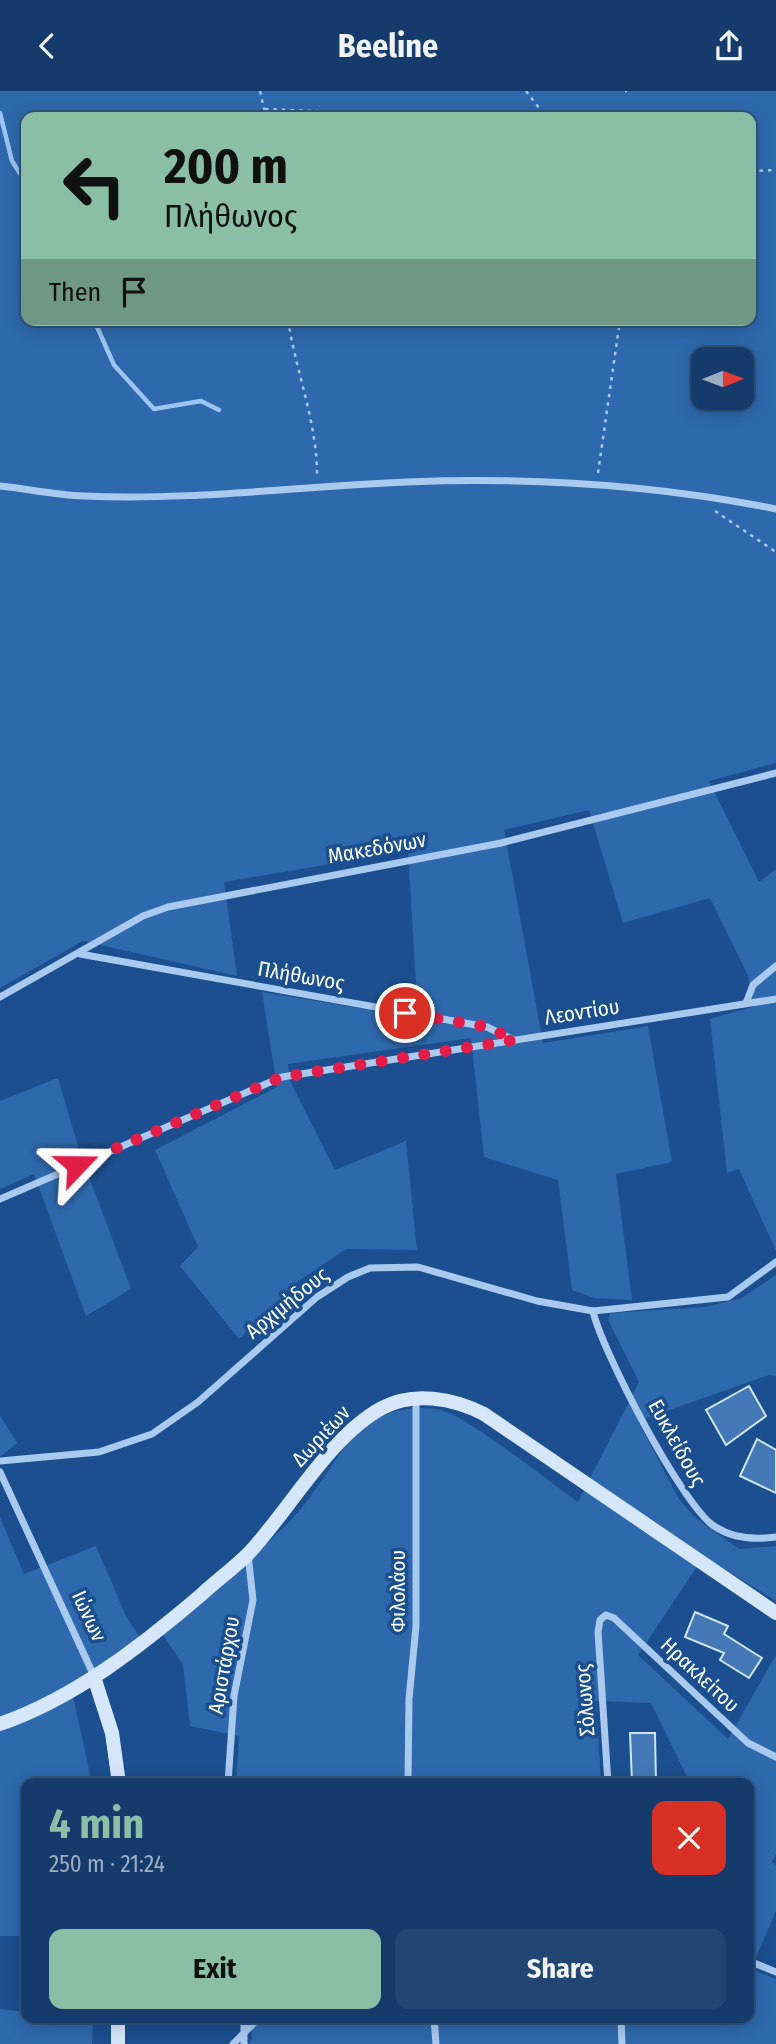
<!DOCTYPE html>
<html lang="en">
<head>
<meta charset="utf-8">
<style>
	body { margin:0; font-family:"Fira Sans Condensed",sans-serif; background:#214673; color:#f1f3f6; height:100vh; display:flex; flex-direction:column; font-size:26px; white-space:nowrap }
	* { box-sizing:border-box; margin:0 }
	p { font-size:23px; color:#9dadc1 }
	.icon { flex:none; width:38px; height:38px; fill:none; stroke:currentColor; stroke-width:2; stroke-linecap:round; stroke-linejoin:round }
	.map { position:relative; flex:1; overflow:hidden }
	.details { position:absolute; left:21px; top:1687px; width:733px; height:245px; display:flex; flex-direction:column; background:#143b6b; border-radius:14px; box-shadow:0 4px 18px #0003,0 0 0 2px #33557e }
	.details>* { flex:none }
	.top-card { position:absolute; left:21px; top:21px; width:735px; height:214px; border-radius:14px; box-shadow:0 4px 18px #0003,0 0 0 2px #33557e; background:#8abfa5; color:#111; overflow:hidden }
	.needle { width:46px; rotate:89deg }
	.tools { position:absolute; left:691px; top:256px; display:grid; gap:14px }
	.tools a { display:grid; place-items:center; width:63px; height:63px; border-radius:14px; background:#143b6b; box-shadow:0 4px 18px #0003,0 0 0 2px #33557e; font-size:35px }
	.pin { position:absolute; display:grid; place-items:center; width:60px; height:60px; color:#fff; margin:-30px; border:4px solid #fff; border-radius:50%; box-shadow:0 2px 7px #0007 }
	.me { position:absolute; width:77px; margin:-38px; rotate:67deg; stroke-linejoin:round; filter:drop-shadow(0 0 5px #0008) }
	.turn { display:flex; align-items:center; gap:24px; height:147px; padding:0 28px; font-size:32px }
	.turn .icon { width:91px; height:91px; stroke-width:2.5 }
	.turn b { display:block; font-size:49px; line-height:60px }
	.then { display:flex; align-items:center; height:66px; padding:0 28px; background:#0003; gap:14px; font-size:26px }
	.round { display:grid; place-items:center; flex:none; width:74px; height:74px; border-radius:14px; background:#214673 }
	.overview { display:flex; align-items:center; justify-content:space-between; height:119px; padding:0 28px }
	h1 { font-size:42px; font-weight:700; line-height:52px; color:#8abfa5 }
	.button { display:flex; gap:14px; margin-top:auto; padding:14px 28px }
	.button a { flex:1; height:80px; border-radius:14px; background:#8abfa5; color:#111; font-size:28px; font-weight:700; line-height:80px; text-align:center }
	.button a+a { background:#214673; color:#f1f3f6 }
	header { display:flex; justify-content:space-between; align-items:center; height:91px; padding:0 28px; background:#143b6b; font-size:32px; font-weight:700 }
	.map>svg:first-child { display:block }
	.green { fill:#2e69ad; fill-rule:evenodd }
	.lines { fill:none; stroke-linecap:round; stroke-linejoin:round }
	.stream { stroke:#9cc4f0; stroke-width:4.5 }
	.building { fill:#4478b7; stroke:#cfe3fa; stroke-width:2 }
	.path { stroke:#a9c9ee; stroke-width:2.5; stroke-dasharray:3.5 5; stroke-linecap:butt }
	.street { stroke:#a9c9ee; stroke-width:7 }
	.secondary { stroke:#d6e6fa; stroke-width:14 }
	.route { stroke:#e11d48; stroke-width:12; stroke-dasharray:0 21.6 }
	.labels { text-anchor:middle; stroke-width:7; stroke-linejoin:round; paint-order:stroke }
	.street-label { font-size:21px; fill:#fff; stroke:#1b4f8f }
</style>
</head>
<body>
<header><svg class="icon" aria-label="back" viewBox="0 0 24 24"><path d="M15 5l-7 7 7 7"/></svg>Beeline<svg class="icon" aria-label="share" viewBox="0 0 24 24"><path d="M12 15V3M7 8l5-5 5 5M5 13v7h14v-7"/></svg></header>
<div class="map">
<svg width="776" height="1953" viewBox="0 0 776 1953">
	<rect width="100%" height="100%" fill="#1b4f8f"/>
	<!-- green -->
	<g class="green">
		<path d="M0,0H776V672L709,690L759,791L776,778V1160L739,1078L727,1082L710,928L753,916L748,885L710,807L623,832L589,719L504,739L543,952L648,935L672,1071L616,1083L632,1209L594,1207L572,1199L558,1089L484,1066L471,947L288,973L290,990L335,1079L406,1050L417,1159L346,1158L297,1191L239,1248L180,1175L198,1156L155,1059L277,996L262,901L418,927L408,760L224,791L237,885L83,850L0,897ZM26,26H751V229H26ZM704,268H742V306H704Z"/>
		<path d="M58,987L80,1062L131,1198L86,1225L34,1083L0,1098V1010Z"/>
		<path d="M776,1184V1285L769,1284L638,1330L679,1408L694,1426L739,1458L776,1455V1510L704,1465L638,1564L728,1648L776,1564V1763L772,1771L776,1774V1820L751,1878L776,1888V1953H248L252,1949V1927H749V1692H690L651,1612L596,1610L601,1692H236L239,1645L190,1635L183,1574L160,1539C204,1504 250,1470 290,1430C337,1384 349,1308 437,1318C463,1321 552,1393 578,1411L639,1291L608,1229L610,1222L705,1216L742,1207Z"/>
		<path d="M0,1324L17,1352L0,1366Z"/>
		<path d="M0,1426L24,1483L96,1455L126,1525L143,1551L73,1605L92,1692H26V1845H0Z"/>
		<path d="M0,1918L26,1921V1927H93L92,1953H0Z"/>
	</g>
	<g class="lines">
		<!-- stream -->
		<g class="stream">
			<path d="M0,22L12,70L26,92"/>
			<path d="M94,229L114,274L154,318L201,310L219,319"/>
		</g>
	</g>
	<!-- building -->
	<g class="building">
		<path d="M749,1295L766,1325L726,1354L706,1319Z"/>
		<path d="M757,1348L776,1359V1402L740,1385Z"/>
		<path d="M695,1521L728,1535L724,1543L762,1567L749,1587L720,1569L724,1562L685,1546Z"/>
		<path d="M630,1642H655L656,1692H632Z"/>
	</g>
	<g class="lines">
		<!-- path -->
		<g class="path">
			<path d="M260,0L266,26"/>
			<path d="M526,0L546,26"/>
			<path d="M625,0H627"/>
			<path d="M265,18L362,22L370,26"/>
			<path d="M751,80L776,79"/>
			<path d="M288,229C296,281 317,331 317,384"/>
			<path d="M598,382L620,229"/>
			<path d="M715,420L776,461"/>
		</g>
		<!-- street -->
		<g class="street">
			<path d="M0,395C28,398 56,404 84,405C192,410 300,395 407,391C529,386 656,394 776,418"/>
			<path d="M80,863L487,936L514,949"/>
			<path d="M0,906L143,825L168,816L501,752L776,682"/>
			<path d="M746,912L753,894L776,875"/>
			<path d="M0,1108L282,986L776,908"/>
			<path d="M593,1220C601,1258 682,1414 714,1435C733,1448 754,1449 776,1446"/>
			<path d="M0,1370L99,1361L152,1343L198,1311L317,1206L348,1186L370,1177L418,1176L537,1210L593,1220L728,1206L776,1171"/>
			<path d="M0,1381L94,1585"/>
			<path d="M228,1692L234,1605L253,1509L248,1463"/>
			<path d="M408,1692L409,1608L416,1535V1308"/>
			<path d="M608,1692L598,1541L600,1529L606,1524L614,1527L748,1652L776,1666"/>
			<path d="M749,1870L776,1881"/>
			<path d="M244,1927V1953"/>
			<path d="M434,1927L436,1953"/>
			<path d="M621,1927L622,1953"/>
			<path d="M233,1953L259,1927"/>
		</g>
		<!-- secondary -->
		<g class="secondary">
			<path d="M94,1586L112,1642L119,1692"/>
			<path d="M0,1633C75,1607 141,1555 201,1504C216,1490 234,1477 249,1462C290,1418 330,1345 382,1317C413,1300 453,1307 484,1323L776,1522"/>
			<path d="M118,1953V1927"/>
		</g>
	</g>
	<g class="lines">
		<!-- route -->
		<path class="route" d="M77,1074L282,986L515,949L487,936L405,922"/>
	</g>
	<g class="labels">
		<!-- street labels -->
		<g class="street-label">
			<text transform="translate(377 757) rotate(-10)" y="7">Μακεδόνων</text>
			<text transform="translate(301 885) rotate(10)" y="7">Πλήθωνος</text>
			<text transform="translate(582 921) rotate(-9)" y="7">Λεοντίου</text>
			<text transform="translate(287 1212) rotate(-39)" y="7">Αρχιμήδους</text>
			<text transform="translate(321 1345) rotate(-47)" y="7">Δωριέων</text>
			<text transform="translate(677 1352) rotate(61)" y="7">Ευκλείδους</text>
			<text transform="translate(398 1500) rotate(-90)" y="7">Φιλολάου</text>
			<text transform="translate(89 1525) rotate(65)" y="7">Ιώνων</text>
			<text transform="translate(224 1574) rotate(-80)" y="7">Αριστάρχου</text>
			<text transform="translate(700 1584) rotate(43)" y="7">Ηρακλείτου</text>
			<text transform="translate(585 1609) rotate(-94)" y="7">Σόλωνος</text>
		</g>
	</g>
</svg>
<div class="tools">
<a><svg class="needle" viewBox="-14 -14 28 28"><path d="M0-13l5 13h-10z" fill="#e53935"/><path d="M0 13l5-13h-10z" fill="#9dadc1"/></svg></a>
</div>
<div class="pin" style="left:405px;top:922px;background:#d93025"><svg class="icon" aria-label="arrive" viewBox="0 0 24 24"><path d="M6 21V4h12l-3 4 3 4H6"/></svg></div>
<svg class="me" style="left:77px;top:1074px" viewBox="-20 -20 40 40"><path d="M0-17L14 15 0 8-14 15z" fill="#e11d48" stroke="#fff" stroke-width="4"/></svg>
<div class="top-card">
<div class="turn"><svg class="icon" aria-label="left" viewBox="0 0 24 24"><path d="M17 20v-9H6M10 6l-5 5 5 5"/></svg><div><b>200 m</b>Πλήθωνος</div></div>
<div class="then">Then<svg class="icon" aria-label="arrive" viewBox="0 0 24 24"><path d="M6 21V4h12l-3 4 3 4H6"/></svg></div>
</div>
<section class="details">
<div class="overview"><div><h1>4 min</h1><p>250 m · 21:24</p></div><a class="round" style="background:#d93025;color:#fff"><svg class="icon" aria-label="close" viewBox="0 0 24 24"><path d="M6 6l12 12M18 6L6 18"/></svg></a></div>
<div class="button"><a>Exit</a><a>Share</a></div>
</section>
</div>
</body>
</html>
